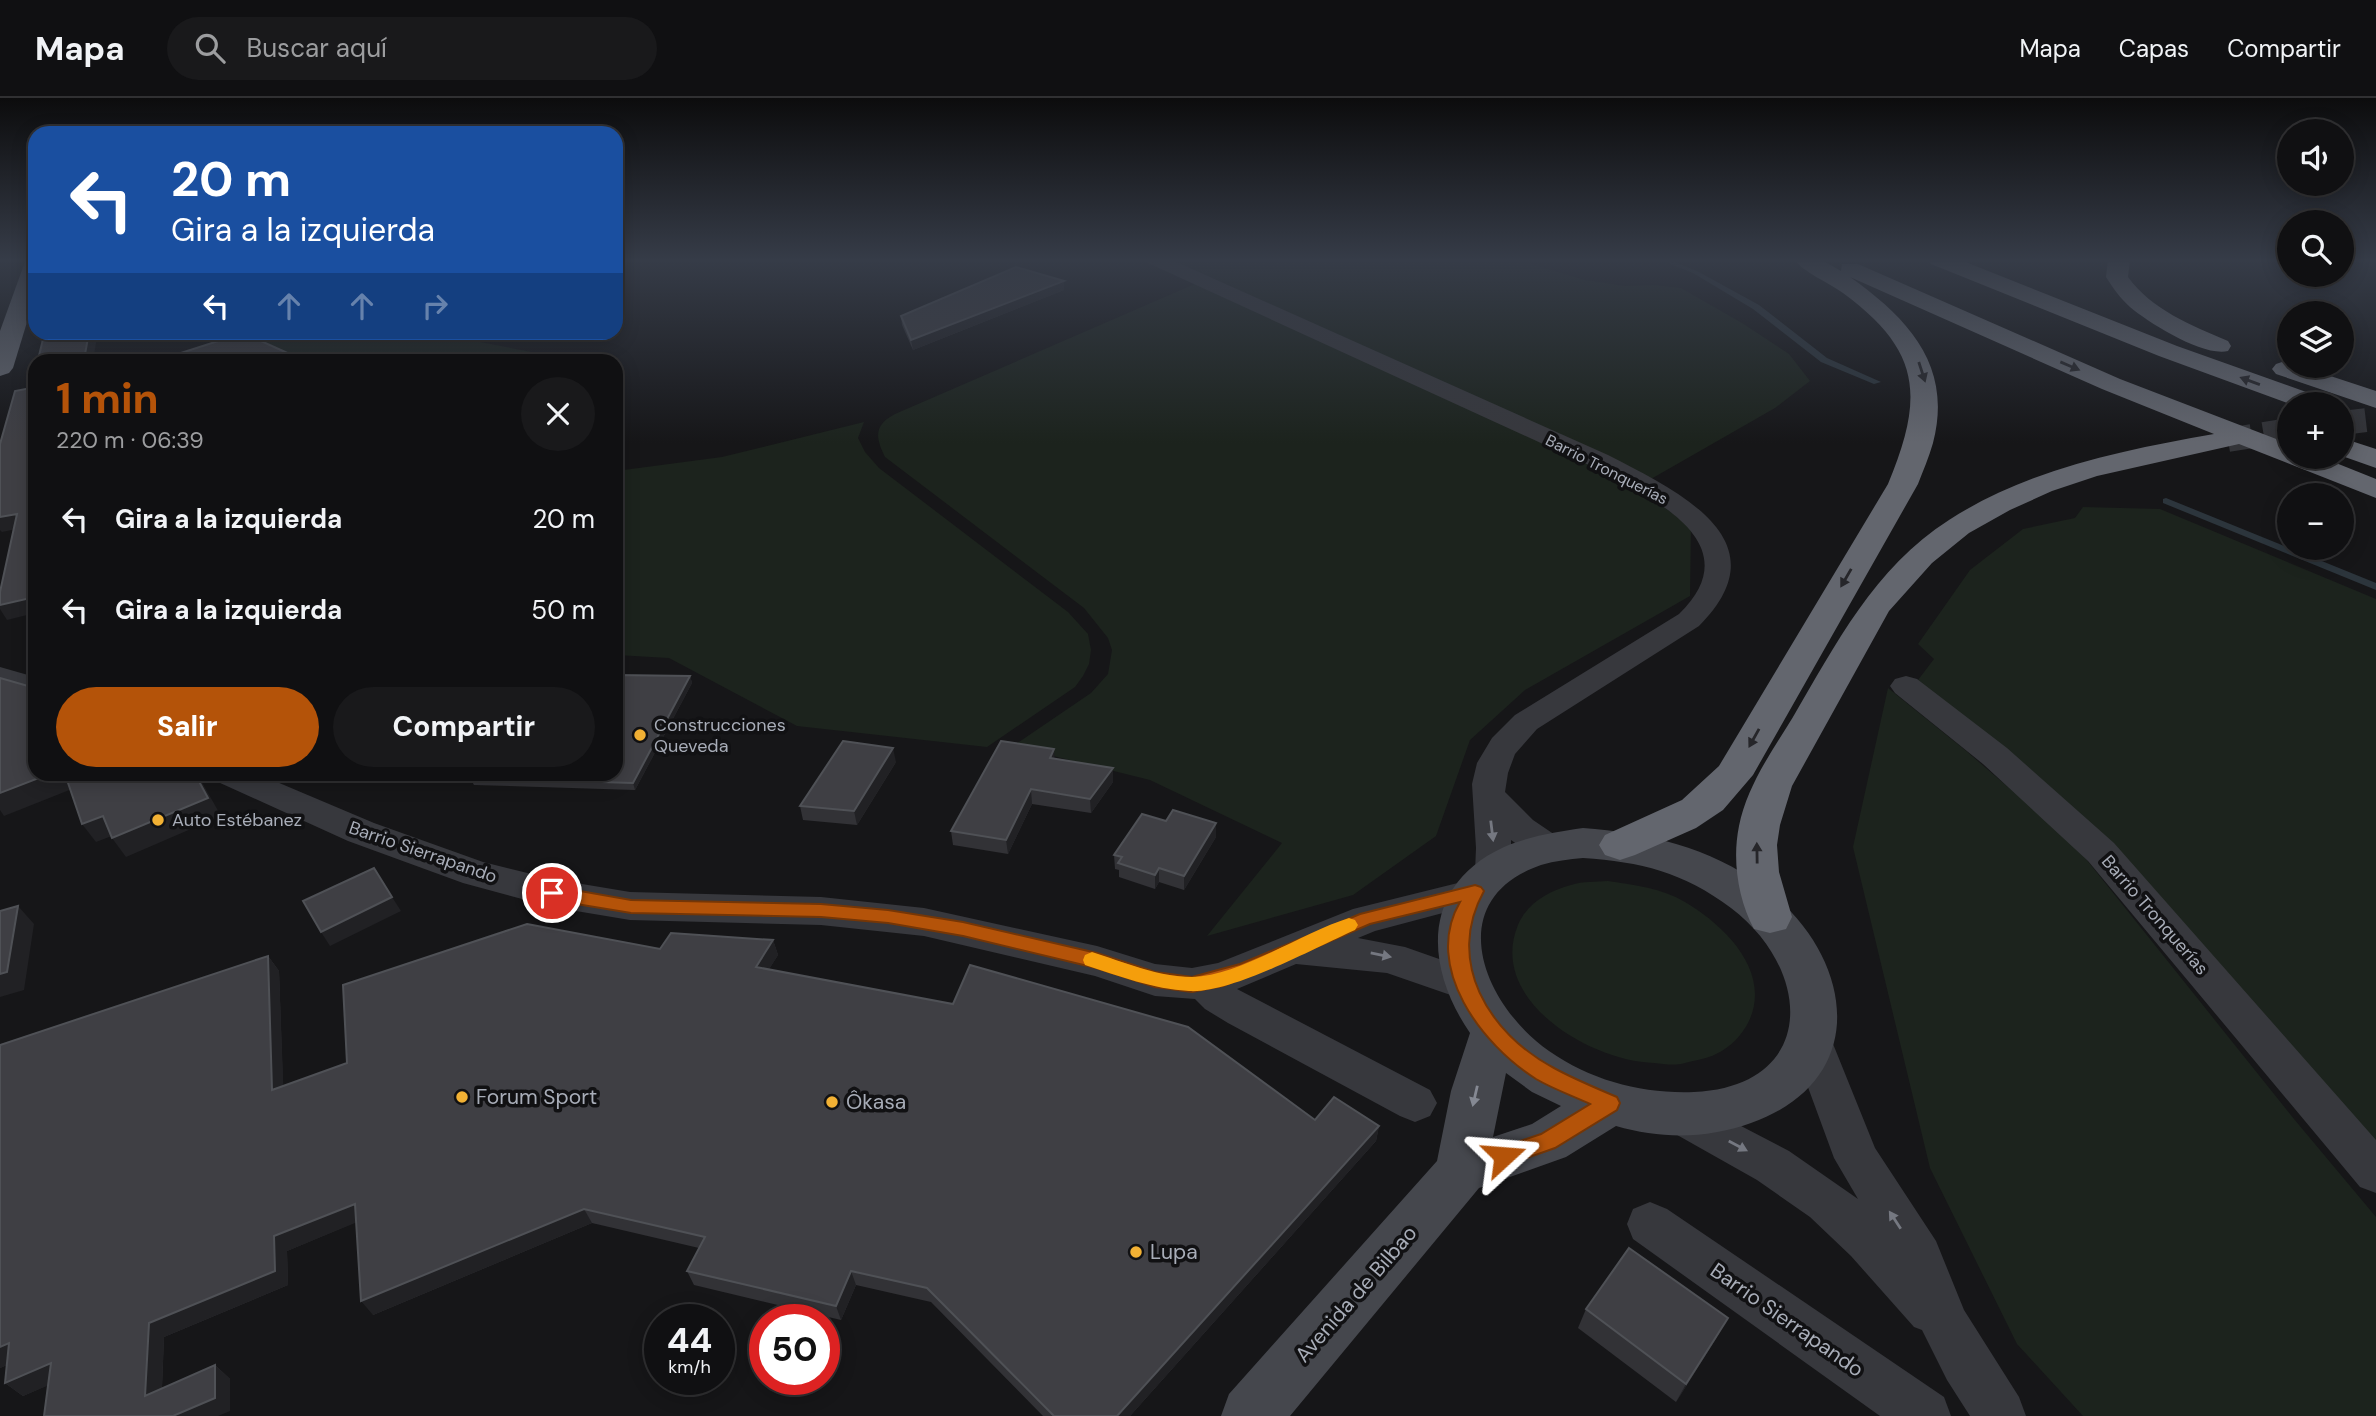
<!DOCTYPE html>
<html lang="es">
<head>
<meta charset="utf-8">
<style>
	body { margin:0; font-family:"DM Sans",sans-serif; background:#19191b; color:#f1f3f6; height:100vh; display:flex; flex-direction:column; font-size:26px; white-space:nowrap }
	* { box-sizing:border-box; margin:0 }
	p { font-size:23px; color:#9c9d9f }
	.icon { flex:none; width:38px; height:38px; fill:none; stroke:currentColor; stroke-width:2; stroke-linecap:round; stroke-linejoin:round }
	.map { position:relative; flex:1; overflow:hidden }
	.details { position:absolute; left:28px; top:256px; width:595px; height:427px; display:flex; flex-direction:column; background:#101012; border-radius:21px; box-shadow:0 4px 18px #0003,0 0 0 2px #303032 }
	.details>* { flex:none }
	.top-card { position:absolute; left:28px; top:28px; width:595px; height:214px; border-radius:21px; box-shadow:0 4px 18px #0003,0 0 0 2px #303032; background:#1a4fa0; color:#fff; overflow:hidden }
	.controls { position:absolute; left:2277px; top:21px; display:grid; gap:14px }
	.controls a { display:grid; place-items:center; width:77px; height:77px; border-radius:50%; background:#101012; box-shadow:0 4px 18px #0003,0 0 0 2px #303032; font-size:35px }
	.speed { position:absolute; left:644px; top:1206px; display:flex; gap:14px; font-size:35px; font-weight:700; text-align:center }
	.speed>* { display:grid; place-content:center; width:91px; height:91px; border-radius:50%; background:#101012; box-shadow:0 4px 18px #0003,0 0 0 2px #303032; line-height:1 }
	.speed small { font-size:18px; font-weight:400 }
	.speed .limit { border:10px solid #d22; background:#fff; color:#111 }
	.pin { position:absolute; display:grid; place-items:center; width:60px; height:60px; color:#fff; margin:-30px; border:4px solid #fff; border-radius:50%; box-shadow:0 2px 7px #0007 }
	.me { position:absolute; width:77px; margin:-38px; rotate:71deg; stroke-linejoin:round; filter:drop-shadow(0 0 5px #0008) }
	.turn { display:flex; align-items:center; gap:24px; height:147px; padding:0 28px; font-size:32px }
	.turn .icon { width:91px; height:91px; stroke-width:2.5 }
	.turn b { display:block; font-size:49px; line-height:60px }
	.lanes { display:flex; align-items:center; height:66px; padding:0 28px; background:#0003; justify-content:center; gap:35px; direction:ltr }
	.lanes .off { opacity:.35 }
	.round { display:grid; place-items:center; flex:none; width:74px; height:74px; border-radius:37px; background:#19191b }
	.summary { display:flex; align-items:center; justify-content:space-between; height:119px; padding:0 28px }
	h1 { font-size:42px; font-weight:800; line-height:52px; color:#b45309 }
	.action { display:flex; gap:14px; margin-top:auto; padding:14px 28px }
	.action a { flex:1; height:80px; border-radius:42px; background:#b45309; color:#fff; font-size:28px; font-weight:800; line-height:80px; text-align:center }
	.action a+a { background:#19191b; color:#f1f3f6 }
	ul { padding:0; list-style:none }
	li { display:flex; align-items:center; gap:21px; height:91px; padding:0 28px }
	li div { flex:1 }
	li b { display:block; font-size:26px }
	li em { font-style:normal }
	header { display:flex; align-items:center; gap:42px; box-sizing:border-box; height:98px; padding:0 35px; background:#101012; border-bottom:2px solid #303032 }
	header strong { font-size:33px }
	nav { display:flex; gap:38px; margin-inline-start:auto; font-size:24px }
	.search { width:490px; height:63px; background:#19191b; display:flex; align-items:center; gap:18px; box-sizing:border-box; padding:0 24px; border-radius:38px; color:#9c9d9f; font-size:26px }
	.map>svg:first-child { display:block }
	.green { fill:#1c231d }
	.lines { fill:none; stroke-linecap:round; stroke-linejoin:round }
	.stream { fill:#2c353c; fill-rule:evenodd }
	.highway-tunnel { stroke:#333438; stroke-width:24; stroke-dasharray:24 12; stroke-linecap:butt }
	.street { fill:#37383d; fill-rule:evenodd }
	.secondary { fill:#45474d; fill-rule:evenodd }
	.highway { fill:#63666e; fill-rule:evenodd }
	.wall { fill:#323236 }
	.shaded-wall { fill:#212124 }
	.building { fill:#3f3f44; stroke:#4f5156; stroke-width:2 }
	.oneway { fill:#26262a }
	.oneway2 { fill:#757881 }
	.oneway3 { fill:#858993 }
	.route { fill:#b45309; stroke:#753606; stroke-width:2 }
	.slow { fill:#f59e0b }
	.poi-dot { fill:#f2b134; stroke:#111113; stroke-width:2.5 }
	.labels { text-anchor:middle; stroke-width:7; stroke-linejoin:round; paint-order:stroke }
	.far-street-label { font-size:16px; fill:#a8adb8; stroke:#111113 }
	.poi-label { font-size:18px; fill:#a8adb8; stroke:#111113; text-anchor:start }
	.street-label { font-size:18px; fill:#a8adb8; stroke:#111113 }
	.near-poi-label { font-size:21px; fill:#a8adb8; stroke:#111113; text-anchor:start }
	.near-street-label { font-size:21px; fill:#a8adb8; stroke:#111113 }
</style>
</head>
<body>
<header>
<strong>Mapa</strong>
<div class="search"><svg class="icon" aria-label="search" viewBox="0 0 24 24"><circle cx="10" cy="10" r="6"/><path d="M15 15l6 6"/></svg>Buscar aquí</div>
<nav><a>Mapa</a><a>Capas</a><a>Compartir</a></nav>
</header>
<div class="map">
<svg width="2376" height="1318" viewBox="0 0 2376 1318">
	<rect width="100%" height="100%" fill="#161618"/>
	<!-- green -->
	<g class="green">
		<path d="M1171,161H1514L1585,182L1625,188L1654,187L1681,190L1742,225L1789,256L1810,283L1775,310L1651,381Z"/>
		<path d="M1197,185L1629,385L1691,428L1690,498L1525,592L1470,642L1436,738L1353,797L1207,838L1282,745L1150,682L1013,648L1091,595L1108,576L1112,552L1108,540L1084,510L885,359C875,339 874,327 895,316Z"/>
		<path d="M238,235H420L418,238L431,242L443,241L446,244L475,243L563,260V262H302Z"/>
		<path d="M864,324L858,340L865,354L879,370L1068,514L1088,536L1091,552L1089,566L1083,578L1075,589L987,649L797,628L669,560L616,557V373L722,359Z"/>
		<path d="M2083,409L2160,411L2376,501V1054L1918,582L1934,561L1918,546L1970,472L2023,431L2075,420Z"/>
		<path d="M1888,590L1965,652L2074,746L2294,1021L2376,1119V1318H2083L2017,1246L1930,1070L1853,749Z"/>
		<path d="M1608,783C1634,787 1662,790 1685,804C1724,827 1772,873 1749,923C1742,937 1731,949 1716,956C1707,961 1695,962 1685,965C1675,968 1664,966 1654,965C1590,963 1487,902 1518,827C1527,805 1549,793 1571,787C1583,783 1596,784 1608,783Z"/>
	</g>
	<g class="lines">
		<!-- stream -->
		<g class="stream">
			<path d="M1658,161H1667L1697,173L1759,207L1827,260L1881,284L1874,286L1821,264L1753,211L1693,175Z"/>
			<path d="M2166,400L2376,485V492L2163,405V401Z"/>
		</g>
		<!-- highway-tunnel -->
		<g class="highway-tunnel">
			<path d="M2342,325L2376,321"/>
			<path d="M2228,342L2289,332"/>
		</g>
		<!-- street -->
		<g class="street">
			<path d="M1146,161H1170L1608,357C1677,393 1785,442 1699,528L1537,631L1515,656L1508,675L1505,694L1533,722L1561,741L1566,750L1561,759C1540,765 1528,754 1511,742V774L1506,783L1490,786L1494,793L1488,803L1375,833L1358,840L1405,849L1479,875L1485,886L1479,897L1465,902L1387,875L1296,866L1237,891L1430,992L1437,1005L1430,1018L1415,1024L1400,1018L1228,925L1205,911L1195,901L1155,898L1095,878L924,838L821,827L630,822L552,809L463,785L348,743L218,684L213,676H258L374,725L483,764L552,781L630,794L821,799L924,810L1097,848L1155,866L1192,870L1218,865L1353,811L1478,780L1475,774L1476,750L1472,686L1477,665L1492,640L1515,617L1679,516C1754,443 1646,397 1591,368L1148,165Z"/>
			<path d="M0,569L35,579V600L0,588Z"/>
			<path d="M1906,578L1917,581L2007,650L2114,745L2376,1042V1095L2360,1089L2088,763L1983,666L1895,595L1890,588L1895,581Z"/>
			<path d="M1812,926L1827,931L1875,1050L1936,1143L1964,1212L2019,1299L2026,1318H1970L1947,1282L1922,1232L1914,1229L1851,1158L1810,1119L1757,1082L1663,1029L1656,1016L1663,1003L1678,997L1693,1003L1789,1053L1858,1101L1834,1060L1791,943L1797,931Z"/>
			<path d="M1650,1104L1667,1111L1944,1299L1951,1318H1880L1633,1141L1627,1126L1633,1111Z"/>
		</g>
		<!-- secondary -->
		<path class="secondary" d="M1583,730C1647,735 1710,749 1762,788C1853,855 1875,981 1751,1025C1707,1041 1661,1041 1616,1028L1566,1059L1479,1090L1290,1318H1221L1229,1296L1437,1063L1451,993L1470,935C1424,868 1421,787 1504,749C1529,738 1557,734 1583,730ZM1583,760C1641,764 1683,774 1731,810C1813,872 1818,988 1694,994C1643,996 1592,983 1549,953C1483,907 1440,802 1541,767C1555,763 1569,761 1583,760ZM1506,975L1532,994L1561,1008L1532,1026L1493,1039Z"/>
		<!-- highway -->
		<g class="highway">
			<path d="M26,161H35V198L13,270L9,275L0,278V233Z"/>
			<path d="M1794,161H1820L1841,173L1842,166H1858L2120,281L2289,346V359H2321L2376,381V400L2239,346L2097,378L2052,393L2010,412L1969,435L1932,465L1889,513L1792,688L1780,727L1777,747L1779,774L1792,819L1786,831L1770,835L1754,831C1738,801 1732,762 1739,728C1747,688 1772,653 1793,619C1836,546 1874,470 1949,422C2028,371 2123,352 2214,336L2102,291L1850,179C1909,221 1953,268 1933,345C1929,359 1923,373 1918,386L1753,677L1723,712L1696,730L1635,757L1620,762L1605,757L1599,747L1605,737L1682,702L1719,668L1888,386C1924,299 1922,253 1843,195C1828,184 1804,175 1794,161Z"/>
			<path d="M1928,161H1958L2177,248L2323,300L2327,306H2290L2159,258L1931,166Z"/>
			<path d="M2108,161H2130L2128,179C2152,212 2191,227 2228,243L2231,248L2228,253C2203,259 2149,225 2130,209C2120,200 2113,190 2106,179Z"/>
			<path d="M2285,263L2289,264V268H2300L2376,293V310L2276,276L2272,271L2276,266Z"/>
			<path d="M2342,340L2376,351V370L2342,358Z"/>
		</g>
	</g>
	<!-- wall -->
	<g class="wall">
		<path d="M1064,183V192L913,252L902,227L901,218Z"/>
		<path d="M690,578L692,585L635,692L474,687L470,680Z"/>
		<path d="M1055,661L1113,670V684L1091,715L1032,706L1008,756L953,747L951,733Z"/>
		<path d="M896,664L857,727L803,722L800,708Z"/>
		<path d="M1166,723L1216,725V739L1184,792L1159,784L1155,791L1119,779V772L1115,771L1114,757Z"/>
		<path d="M773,842L778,857L769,871L1315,1022L1379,1028L1376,1043L1130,1318H1043L931,1204L856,1187L841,1222L694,1187L687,1173L699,1150L592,1125L373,1217L356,1124L287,1153L288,1187L164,1239L162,1290L215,1267L230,1281V1313L48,1287L23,1298L5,1285L7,1267L0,1270V947L268,858L279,873L283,988L660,851Z"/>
		<path d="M1586,1211L1717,1239L1676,1304L1578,1230Z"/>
	</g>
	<!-- shaded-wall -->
	<g class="shaded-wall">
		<path d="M1064,183V192L913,252L911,242Z"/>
		<path d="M89,234H98L93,262H84Z"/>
		<path d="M17,416L26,429L2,434L0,432V419Z"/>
		<path d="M35,499V515L7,522L0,511V507Z"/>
		<path d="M690,578L692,585L635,692L633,685Z"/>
		<path d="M893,650L896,664L857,727L854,713Z"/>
		<path d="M1054,651L1055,665L1050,660Z"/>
		<path d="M1113,670V684L1091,715L1090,701Z"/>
		<path d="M49,676H67L77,689L4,718L0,712V695Z"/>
		<path d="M195,676H197L199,679L221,718L126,759L112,740Z"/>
		<path d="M1031,691L1032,706L1008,756L1006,742Z"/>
		<path d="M103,718L117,736L96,744L82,726Z"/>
		<path d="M1216,725V739L1184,792V778Z"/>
		<path d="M1159,770V784L1155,791V777Z"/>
		<path d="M392,799L401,813L330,848L321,834Z"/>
		<path d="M18,808L34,826L24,892L0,899V876Z"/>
		<path d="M773,842L778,857L761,884L756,869Z"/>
		<path d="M268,858L279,873L284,1006L272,992Z"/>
		<path d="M1379,1028L1376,1043L1130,1318H1117Z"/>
		<path d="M355,1106L367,1120L287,1153L288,1187L164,1239L161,1311L145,1298L149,1225L274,1138Z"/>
		<path d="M584,1111L592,1125L373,1217L361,1203Z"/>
		<path d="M851,1173L856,1187L841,1222L836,1208Z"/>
		<path d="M1728,1220L1717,1239L1676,1304L1686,1286Z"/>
		<path d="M9,1245L27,1259L0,1270V1249Z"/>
		<path d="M51,1265L68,1279L23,1298L5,1285Z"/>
		<path d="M215,1267L230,1281V1313L218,1318H173Z"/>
	</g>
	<!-- building -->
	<g class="building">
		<path d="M1016,169L1064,183L911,242L901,218Z"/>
		<path d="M49,234H89L84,262H38L43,241L47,240Z"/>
		<path d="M243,235L303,262H159Z"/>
		<path d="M35,272V499L0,507V494L17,416L0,419V346L15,293L31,290Z"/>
		<path d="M616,577L690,578L633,685L470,680L474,676H616Z"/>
		<path d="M0,580L35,590V676H49L0,695Z"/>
		<path d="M843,643L893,650L854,713L800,708Z"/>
		<path d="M1001,643L1054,651L1050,660L1113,670L1090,701L1031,691L1006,742L951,733Z"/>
		<path d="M65,676H195L208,700L112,740L103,718L82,726Z"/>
		<path d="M1173,712L1216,725L1184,778L1159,770L1155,777L1118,765L1122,759L1114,757L1142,716L1166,723Z"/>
		<path d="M374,770L392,799L321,834L303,803Z"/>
		<path d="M18,808L7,874L0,876V813Z"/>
		<path d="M527,826L660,851L671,835L773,842L756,869L953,906L970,867L1188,929L1315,1022L1334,999L1379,1028L1117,1318H1054L927,1190L851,1173L836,1208L687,1173L705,1139L584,1111L361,1203L355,1106L274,1138L275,1173L149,1225L145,1298L215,1267V1300L173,1318H44L51,1265L5,1285L9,1245L0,1249V947L268,858L272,992L347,965L343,887Z"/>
		<path d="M1629,1150L1728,1220L1686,1286L1586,1211Z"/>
	</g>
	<!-- one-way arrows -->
	<defs><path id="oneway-solid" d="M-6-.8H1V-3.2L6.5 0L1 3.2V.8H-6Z" transform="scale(1.75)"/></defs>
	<g class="oneway">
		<use href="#oneway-solid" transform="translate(2070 268) rotate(23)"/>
		<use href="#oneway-solid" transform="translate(1922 274) rotate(72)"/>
		<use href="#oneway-solid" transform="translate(2250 283) rotate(-160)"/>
		<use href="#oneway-solid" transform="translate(1846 480) rotate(120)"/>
		<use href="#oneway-solid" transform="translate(1754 640) rotate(119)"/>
		<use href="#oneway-solid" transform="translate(1757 755) rotate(-91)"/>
	</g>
	<g class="oneway2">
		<use href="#oneway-solid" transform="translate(1492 733) rotate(83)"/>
		<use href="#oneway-solid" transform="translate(1381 857) rotate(11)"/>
		<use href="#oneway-solid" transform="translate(1738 1048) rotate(28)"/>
		<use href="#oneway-solid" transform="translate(1895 1122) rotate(-123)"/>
	</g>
	<use class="oneway3" href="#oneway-solid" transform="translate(1475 998) rotate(103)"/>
	<!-- sky -->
	<linearGradient id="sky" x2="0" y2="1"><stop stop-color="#0c0c0d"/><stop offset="0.47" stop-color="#363c48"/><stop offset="1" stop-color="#363c48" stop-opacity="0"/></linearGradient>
	<rect width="2376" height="345" fill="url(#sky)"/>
	<!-- route -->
	<path class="route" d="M1475,787L1481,789L1484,793C1445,863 1488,935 1554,970C1574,981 1596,990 1617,999L1620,1005L1617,1012L1555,1050L1504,1068L1497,1065L1493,1058L1497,1051L1541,1036L1590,1006C1573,998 1553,991 1536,981C1482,947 1422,869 1460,804L1370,826L1254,876L1223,888L1192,894L1155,889L1096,870L963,838L888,825L821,819L631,815L552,802L546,800L543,795L546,790L552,788L631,802L821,806L888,812L963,824L1097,855L1155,874L1192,879L1240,866L1360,816Z"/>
	<!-- slow -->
	<path class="slow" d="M1349,820L1355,822L1358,827L1355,832C1314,850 1231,896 1189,893C1153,891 1119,878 1085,867L1083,862L1085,857L1092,854C1124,864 1158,879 1192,879C1240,878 1301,835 1349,820Z"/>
	<!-- markers -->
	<g class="poi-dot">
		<circle cx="640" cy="637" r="7"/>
		<circle cx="158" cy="722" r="7"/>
		<circle cx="462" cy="999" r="7"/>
		<circle cx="832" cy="1004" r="7"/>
		<circle cx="1136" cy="1154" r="7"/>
	</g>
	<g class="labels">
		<!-- far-street labels -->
		<g class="far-street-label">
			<text transform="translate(1607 371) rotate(27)" y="6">Barrio Tronquerías</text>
		</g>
		<!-- poi labels -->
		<g class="poi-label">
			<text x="654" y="633">Construcciones<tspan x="654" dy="21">Queveda</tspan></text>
			<text x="172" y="728">Auto Estébanez</text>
		</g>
		<!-- street labels -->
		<g class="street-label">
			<text transform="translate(423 754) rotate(19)" y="6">Barrio Sierrapando</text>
			<text transform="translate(2155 817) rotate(49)" y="6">Barrio Tronquerías</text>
		</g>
		<!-- near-poi labels -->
		<g class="near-poi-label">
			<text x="476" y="1006">Forum Sport</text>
			<text x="846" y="1011">Ôkasa</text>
			<text x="1150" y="1161">Lupa</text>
		</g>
		<!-- near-street labels -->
		<g class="near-street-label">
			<text transform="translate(1356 1196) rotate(-49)" y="7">Avenida de Bilbao</text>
			<text transform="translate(1787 1222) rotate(35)" y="7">Barrio Sierrapando</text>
		</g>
	</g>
</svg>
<div class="controls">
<a><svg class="icon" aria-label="sound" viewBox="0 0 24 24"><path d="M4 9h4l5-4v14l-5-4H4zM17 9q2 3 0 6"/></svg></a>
<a><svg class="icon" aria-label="search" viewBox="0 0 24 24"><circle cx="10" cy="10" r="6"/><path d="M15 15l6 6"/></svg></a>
<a><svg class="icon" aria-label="layers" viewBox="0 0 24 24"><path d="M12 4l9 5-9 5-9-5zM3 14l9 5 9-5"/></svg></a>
<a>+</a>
<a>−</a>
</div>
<div class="speed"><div>44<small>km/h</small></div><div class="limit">50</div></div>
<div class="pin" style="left:552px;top:795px;background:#d93025"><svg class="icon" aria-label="arrive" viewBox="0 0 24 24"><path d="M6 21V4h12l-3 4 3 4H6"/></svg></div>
<svg class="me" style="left:1504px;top:1058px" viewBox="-20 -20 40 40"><path d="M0-17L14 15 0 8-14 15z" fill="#b45309" stroke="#fff" stroke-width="4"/></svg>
<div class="top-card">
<div class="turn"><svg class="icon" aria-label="left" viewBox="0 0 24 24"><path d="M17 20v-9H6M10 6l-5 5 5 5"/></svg><div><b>20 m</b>Gira a la izquierda</div></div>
<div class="lanes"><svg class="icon" aria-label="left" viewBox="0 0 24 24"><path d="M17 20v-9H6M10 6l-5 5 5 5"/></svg><svg class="icon off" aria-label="ahead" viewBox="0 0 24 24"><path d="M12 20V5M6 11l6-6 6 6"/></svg><svg class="icon off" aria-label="ahead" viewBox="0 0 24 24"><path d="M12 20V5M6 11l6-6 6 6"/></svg><svg class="icon off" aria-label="right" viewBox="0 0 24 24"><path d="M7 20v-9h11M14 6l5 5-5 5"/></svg></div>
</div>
<section class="details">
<div class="summary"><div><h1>1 min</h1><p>220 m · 06:39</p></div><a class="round"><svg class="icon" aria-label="close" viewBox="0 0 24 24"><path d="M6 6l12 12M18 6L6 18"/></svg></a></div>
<ul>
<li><svg class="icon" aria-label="left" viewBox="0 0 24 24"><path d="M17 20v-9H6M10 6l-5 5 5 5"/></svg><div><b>Gira a la izquierda</b></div><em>20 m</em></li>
<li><svg class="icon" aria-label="left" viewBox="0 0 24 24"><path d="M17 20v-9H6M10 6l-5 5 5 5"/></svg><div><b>Gira a la izquierda</b></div><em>50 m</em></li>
</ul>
<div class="action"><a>Salir</a><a>Compartir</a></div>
</section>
</div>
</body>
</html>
